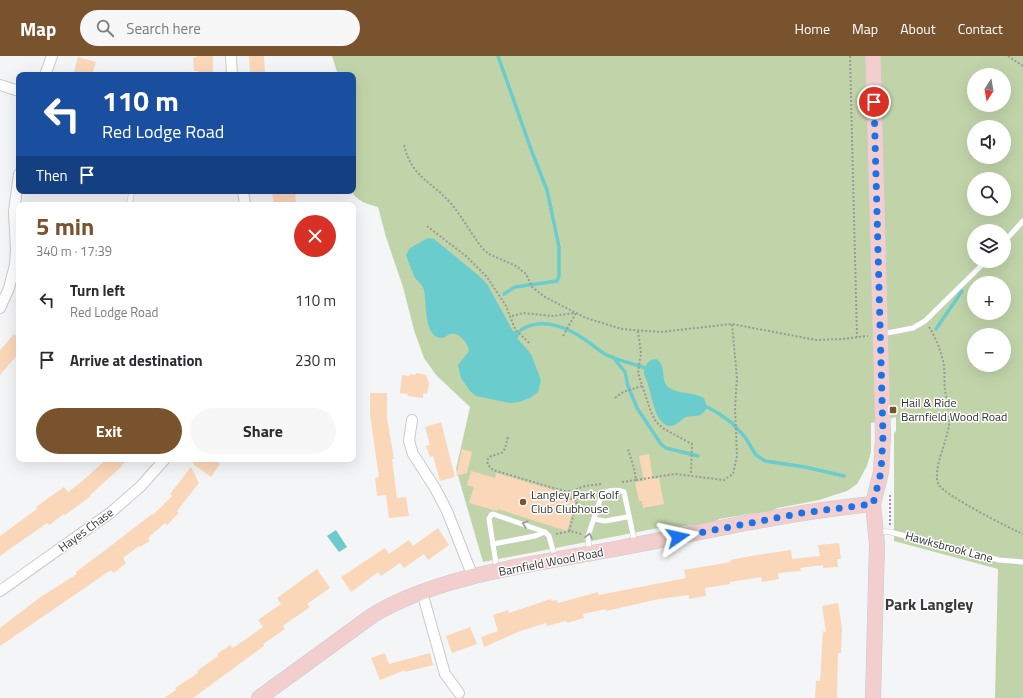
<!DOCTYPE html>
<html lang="en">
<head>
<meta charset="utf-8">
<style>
	body { margin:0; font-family:"Titillium Web",sans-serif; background:#f7f7f7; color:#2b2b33; height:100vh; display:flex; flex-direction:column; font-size:15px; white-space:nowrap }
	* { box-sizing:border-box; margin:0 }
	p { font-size:13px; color:#7c7c81 }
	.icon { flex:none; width:22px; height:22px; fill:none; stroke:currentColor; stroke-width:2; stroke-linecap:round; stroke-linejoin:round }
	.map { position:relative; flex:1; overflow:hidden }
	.side { position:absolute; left:16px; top:146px; width:340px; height:260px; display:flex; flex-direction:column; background:#fff; border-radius:8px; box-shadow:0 4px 16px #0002 }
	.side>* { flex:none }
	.guide { position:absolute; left:16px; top:16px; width:340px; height:122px; border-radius:8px; box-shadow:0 4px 16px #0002; background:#1a4fa0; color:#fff; overflow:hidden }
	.needle { width:26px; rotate:191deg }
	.buttons { position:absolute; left:967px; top:12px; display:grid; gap:8px }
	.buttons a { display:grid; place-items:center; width:44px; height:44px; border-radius:50%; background:#fff; box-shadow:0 4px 16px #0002; font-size:20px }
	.pin { position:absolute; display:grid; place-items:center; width:34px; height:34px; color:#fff; margin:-17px; border:2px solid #fff; border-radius:50%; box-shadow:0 1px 4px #0007 }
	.me { position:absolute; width:44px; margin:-22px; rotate:79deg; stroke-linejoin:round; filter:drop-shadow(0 0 3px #0008) }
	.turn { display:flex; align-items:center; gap:14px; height:84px; padding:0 20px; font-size:18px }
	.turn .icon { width:52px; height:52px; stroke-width:2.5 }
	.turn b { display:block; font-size:28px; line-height:34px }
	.then { display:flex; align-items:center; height:38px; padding:0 20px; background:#0003; gap:8px; font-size:15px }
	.round { display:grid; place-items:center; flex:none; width:42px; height:42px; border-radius:21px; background:#f7f7f7 }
	.head { display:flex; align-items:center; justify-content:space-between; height:68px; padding:0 20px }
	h1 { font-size:24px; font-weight:700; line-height:30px; color:#78532e }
	.button { display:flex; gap:8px; margin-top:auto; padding:8px 20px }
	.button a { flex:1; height:46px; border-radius:24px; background:#78532e; color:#fff; font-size:16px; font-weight:700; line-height:46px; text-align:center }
	.button a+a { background:#f7f7f7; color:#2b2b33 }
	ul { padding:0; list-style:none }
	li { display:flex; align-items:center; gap:12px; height:60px; padding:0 20px }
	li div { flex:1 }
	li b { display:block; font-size:15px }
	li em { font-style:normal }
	header { display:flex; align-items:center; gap:24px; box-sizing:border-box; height:56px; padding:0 20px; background:#78532e; color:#fff }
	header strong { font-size:19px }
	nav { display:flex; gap:22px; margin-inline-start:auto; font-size:14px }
	.search { width:280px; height:36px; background:#f7f7f7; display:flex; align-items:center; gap:10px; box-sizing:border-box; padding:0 14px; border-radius:22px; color:#7c7c81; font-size:15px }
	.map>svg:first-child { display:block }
	.green { fill:#c1d4a9; fill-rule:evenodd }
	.water { fill:#6acccd }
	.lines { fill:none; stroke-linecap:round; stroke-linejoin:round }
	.stream { stroke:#6acccd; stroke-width:3.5 }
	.building { fill:#fbd7ba }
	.lane-casing { stroke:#cacacc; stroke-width:6 }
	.street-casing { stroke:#cacacc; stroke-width:12 }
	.secondary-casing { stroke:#cacacc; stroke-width:16 }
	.path { stroke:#99999a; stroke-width:2; stroke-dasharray:2 2; stroke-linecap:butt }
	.lane { stroke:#fff; stroke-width:5 }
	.street { stroke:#fff; stroke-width:10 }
	.secondary { stroke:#f2cfce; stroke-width:15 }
	.oneway { stroke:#989898 }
	.route { stroke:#1a73e8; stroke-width:7; stroke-dasharray:0 12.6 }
	.poi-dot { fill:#78532e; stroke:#fff; stroke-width:1.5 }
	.labels { text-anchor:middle; stroke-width:3; stroke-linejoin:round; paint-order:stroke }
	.poi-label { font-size:12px; fill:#323232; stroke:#fff; text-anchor:start }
	.street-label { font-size:12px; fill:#323232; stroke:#fff }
	.district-label { font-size:16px; font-weight:bold; fill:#3a3a3c; stroke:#fff }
</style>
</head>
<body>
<header>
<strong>Map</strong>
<div class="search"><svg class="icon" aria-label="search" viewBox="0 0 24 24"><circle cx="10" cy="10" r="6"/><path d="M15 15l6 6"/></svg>Search here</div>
<nav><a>Home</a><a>Map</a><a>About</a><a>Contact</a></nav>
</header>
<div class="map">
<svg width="1023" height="642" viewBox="0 0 1023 642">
	<rect width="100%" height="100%" fill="#f4f5f6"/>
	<!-- green -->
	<path class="green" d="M332,0H1023V642H995L998,513L894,485V377L896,375V361L871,367V396L867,410L857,428L847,435L819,444L778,452L764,458L755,457L719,463L713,467L698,470L691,469L680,471L674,475L667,477L658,472L483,506L456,413L470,351L436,319L424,302L414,274L403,231L386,181L378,151C367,148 358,146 351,135H353V19H338ZM974,19H1004V49H974ZM974,71H1004V101H974ZM974,123H1004V153H974ZM974,175H1004V205H974ZM974,227H1004V257H974ZM974,279H1004V309H974Z"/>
	<!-- water -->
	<g class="water">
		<path d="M428,182L434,183L478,219L487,228L513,275L521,274L518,281V283L531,298L541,324L538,336L530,342L519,346L510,347L476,340L470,335L461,322L458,309L469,295C468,288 460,276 451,278C448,278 446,281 442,282C423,282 427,246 424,234C423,229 418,226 415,222C412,215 408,206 406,199L410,192Z"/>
		<path d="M656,303C667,309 660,323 668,331C679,339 696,336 704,342L707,351C702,362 696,359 686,361C681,363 677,370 670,370C656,370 652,341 649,332C648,327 645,322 644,317C644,310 649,303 656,303Z"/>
		<path d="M336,474L347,491L339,496L327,480Z"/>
	</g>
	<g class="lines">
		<!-- stream -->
		<g class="stream">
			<path d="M498,0L532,96L547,134L559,191V220L557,225L515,231L504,238"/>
			<path d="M936,273L962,235"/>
			<path d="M521,274C541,261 567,271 584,283C592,288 599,295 607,299C619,305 632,307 645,312"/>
			<path d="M613,301L625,316L628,330L637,352L661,388L666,392L698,400"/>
			<path d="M707,351L718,357L732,367L745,381L756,399L765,405L805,411L844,420"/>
		</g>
	</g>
	<!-- building -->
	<g class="building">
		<path d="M197,0H213V19H198V15H194L193,2L197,1Z"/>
		<path d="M249,0H264L265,19H250Z"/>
		<path d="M78,1L96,6L92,19H73Z"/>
		<path d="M272,135H295L296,149H274Z"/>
		<path d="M14,278L19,282V297L0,319V294Z"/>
		<path d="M416,317L426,319L429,327L427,338L423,337V342L407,340L408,338L400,337L402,319L410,320V318L415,319Z"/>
		<path d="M370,337H387V362L394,403H392L397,442L406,441L409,460L389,462L386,439L377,440L375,422L379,421L370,359Z"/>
		<path d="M441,366L455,421L440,425L433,400L430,401L426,390L430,389L425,371Z"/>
		<path d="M462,393L472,396L467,417L456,420Z"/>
		<path d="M649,398L653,423L659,422L664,448L643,452L642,445H639L635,426L644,425L639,400Z"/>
		<path d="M107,403H127L120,412L90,439L91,440L65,459L64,458L49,469L47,467L0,500V480L37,453L36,451L64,431L68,436L80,427Z"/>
		<path d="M197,403H220L218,406L220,408L211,421L193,408Z"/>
		<path d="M191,411L199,427L177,455L179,457L167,469L165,467L148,482L150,485L140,491L139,490L123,502L126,507L114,517L111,514L0,590V572L39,542L77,518L76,516L112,489L152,458L153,459L172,440L170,438Z"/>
		<path d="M471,415L495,422L496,417L560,436L559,441L576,445L567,475L498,453L497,455L469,447L474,431L467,429Z"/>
		<path d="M438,472L449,489L428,504L424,498L404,512L400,507L381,520L378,516L351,536L341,521L385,492L389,498L409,484L413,490Z"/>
		<path d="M839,487L841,503H837L838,511L823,512V509L800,512L801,515L778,517L779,523L762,526L761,521L730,526V528L705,532L706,540L689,543V539L659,543L606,555V553L583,558L584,562L567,567L566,565L547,570L546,567L518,576L484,591L481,581L498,575L493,559L508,554L509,557L551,543V545L557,544L558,547L598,536L599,539L686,522L684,514L731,506L730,504L757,499L791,494L792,503L820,500L818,489Z"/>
		<path d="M317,513L330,532L307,548L310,551L283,570L285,573L263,588L264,590L193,642H164L176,634L175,632L198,617L197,615L218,600L217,598L230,589L233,592L263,571L258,564L281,548L277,542Z"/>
		<path d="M838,547L842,572L841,597H838L837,642H815L816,625H820L823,575L826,576L822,550Z"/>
		<path d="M470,571L477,588L452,597L446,580Z"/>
		<path d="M385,597L389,608L430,597L433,609L405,616V614L380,624L371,602Z"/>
	</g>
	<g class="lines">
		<defs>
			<g id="lane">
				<path d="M129,149L132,135"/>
				<path d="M1004,186L1023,165"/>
				<path d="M882,278L913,272L925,265L986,205"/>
				<path d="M594,463L605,465L627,461L629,459"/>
				<path d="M877,475L890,476L999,504L1023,506"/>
				<path d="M493,488L535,480L545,476"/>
				<path d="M589,497L588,480L602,438C606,434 619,433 624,436L635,488"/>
				<path d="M497,514L489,463L491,459L493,458L545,476L549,480L555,502"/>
			</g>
			<g id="street">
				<path d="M231,0L232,19"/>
				<path d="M45,19L52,0"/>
				<path d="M0,29L19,35"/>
				<path d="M243,135L245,149"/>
				<path d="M0,252L9,232L15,209L16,193L14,156L19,118"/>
				<path d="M412,364L409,385L413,398L435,432L447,455L473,521"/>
				<path d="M0,535L110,457L140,431L165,403"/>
				<path d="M422,536L445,618L459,637"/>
			</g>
			<g id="secondary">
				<path d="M259,642L373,559C441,518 541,507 620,492C704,476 788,456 873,448"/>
				<path d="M873,642L877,488L873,448L881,416L883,380L873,0"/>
			</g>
		</defs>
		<!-- lane casing -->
		<use href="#lane" class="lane-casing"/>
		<!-- street casing -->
		<use href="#street" class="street-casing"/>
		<!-- secondary casing -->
		<use href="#secondary" class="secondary-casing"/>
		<!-- path -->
		<g class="path">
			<path d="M850,0L857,281"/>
			<path d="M1008,0L1023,10"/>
			<path d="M404,89C412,123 434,126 453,150C464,164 472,179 483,193L489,198L516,210L526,218L532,231L545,241L586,262L622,273L660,276L732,268L816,284L843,283L868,280"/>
			<path d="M427,170L467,201L487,221L506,250L515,273L530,288"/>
			<path d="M512,260L523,257L553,260L574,257"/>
			<path d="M929,271C936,282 942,297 944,310C945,318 944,327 945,334C947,345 950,357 949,368C948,384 931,416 939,429C946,440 1009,472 1023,478"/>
			<path d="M638,275L641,297L638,317L651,356L656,366L664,373L692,388L691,419"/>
			<path d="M563,280L576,257"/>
			<path d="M615,342L623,336L642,330"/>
			<path d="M508,381C503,400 505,395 489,401L487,405L488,409L493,414L564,435L565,441L577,445L569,476"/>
			<path d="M636,424L675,418L724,424L733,418L737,400L735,352L737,322L732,268"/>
			<path d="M622,426L636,424L634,412L628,393"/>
			<path d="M564,435H571L585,430L602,428"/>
			<path d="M890,439V469"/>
			<path d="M556,478L571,475L581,478"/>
		</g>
		<!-- lane -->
		<use href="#lane" class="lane"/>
		<!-- street -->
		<use href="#street" class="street"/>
		<!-- secondary -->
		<use href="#secondary" class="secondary"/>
	</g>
	<!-- one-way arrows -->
	<defs><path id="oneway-chevron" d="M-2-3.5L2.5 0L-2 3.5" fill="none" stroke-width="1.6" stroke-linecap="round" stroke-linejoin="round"/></defs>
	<g class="oneway">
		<use href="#oneway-chevron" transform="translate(525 468) rotate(-163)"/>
		<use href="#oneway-chevron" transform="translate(589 480) rotate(-77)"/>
	</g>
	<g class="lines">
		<!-- route -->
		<path class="route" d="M678,481L802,457L873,448L881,416L883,380L874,46"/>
	</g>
	<!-- markers -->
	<g class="poi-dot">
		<rect x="889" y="350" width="8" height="8" rx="2"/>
		<circle cx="523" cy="446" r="4"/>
	</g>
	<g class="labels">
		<!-- poi labels -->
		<g class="poi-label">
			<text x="901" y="351">Hail &amp; Ride<tspan x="901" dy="14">Barnfield Wood Road</tspan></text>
			<text x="531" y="443">Langley Park Golf<tspan x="531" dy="14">Club Clubhouse</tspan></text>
		</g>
		<!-- street labels -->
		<g class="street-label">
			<text transform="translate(86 474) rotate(-36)" y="4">Hayes Chase</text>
			<text transform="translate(949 491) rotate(15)" y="4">Hawksbrook Lane</text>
			<text transform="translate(551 506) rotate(-11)" y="4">Barnfield Wood Road</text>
		</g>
		<!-- district labels -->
		<g class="district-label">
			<text x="929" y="554">Park Langley</text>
		</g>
	</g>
</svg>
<div class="buttons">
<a><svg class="needle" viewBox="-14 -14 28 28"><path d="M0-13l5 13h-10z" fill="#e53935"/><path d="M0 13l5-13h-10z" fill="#7c7c81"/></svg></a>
<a><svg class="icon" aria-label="sound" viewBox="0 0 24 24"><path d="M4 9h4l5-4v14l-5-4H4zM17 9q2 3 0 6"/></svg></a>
<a><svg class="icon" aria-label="search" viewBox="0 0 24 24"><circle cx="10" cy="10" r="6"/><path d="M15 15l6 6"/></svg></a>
<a><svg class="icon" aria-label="layers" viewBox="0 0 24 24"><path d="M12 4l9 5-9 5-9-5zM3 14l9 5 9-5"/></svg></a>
<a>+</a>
<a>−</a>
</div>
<div class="pin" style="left:874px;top:46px;background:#d93025"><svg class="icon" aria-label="arrive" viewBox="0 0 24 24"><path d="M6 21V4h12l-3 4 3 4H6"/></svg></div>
<svg class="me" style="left:678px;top:481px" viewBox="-20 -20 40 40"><path d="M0-17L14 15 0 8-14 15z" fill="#1a73e8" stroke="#fff" stroke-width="4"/></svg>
<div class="guide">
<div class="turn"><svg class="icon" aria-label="left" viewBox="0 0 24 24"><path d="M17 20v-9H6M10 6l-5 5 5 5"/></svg><div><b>110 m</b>Red Lodge Road</div></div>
<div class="then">Then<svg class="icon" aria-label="arrive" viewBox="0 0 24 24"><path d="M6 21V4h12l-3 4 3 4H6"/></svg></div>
</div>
<section class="side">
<div class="head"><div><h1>5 min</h1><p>340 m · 17:39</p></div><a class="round" style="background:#d93025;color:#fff"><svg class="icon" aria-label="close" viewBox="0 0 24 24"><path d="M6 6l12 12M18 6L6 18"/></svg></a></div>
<ul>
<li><svg class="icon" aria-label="left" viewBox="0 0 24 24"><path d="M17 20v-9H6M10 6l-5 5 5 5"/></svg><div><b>Turn left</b><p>Red Lodge Road</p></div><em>110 m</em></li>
<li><svg class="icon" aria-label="arrive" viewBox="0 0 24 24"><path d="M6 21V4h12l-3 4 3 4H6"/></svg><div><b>Arrive at destination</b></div><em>230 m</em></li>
</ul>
<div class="button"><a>Exit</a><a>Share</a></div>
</section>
</div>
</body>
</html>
